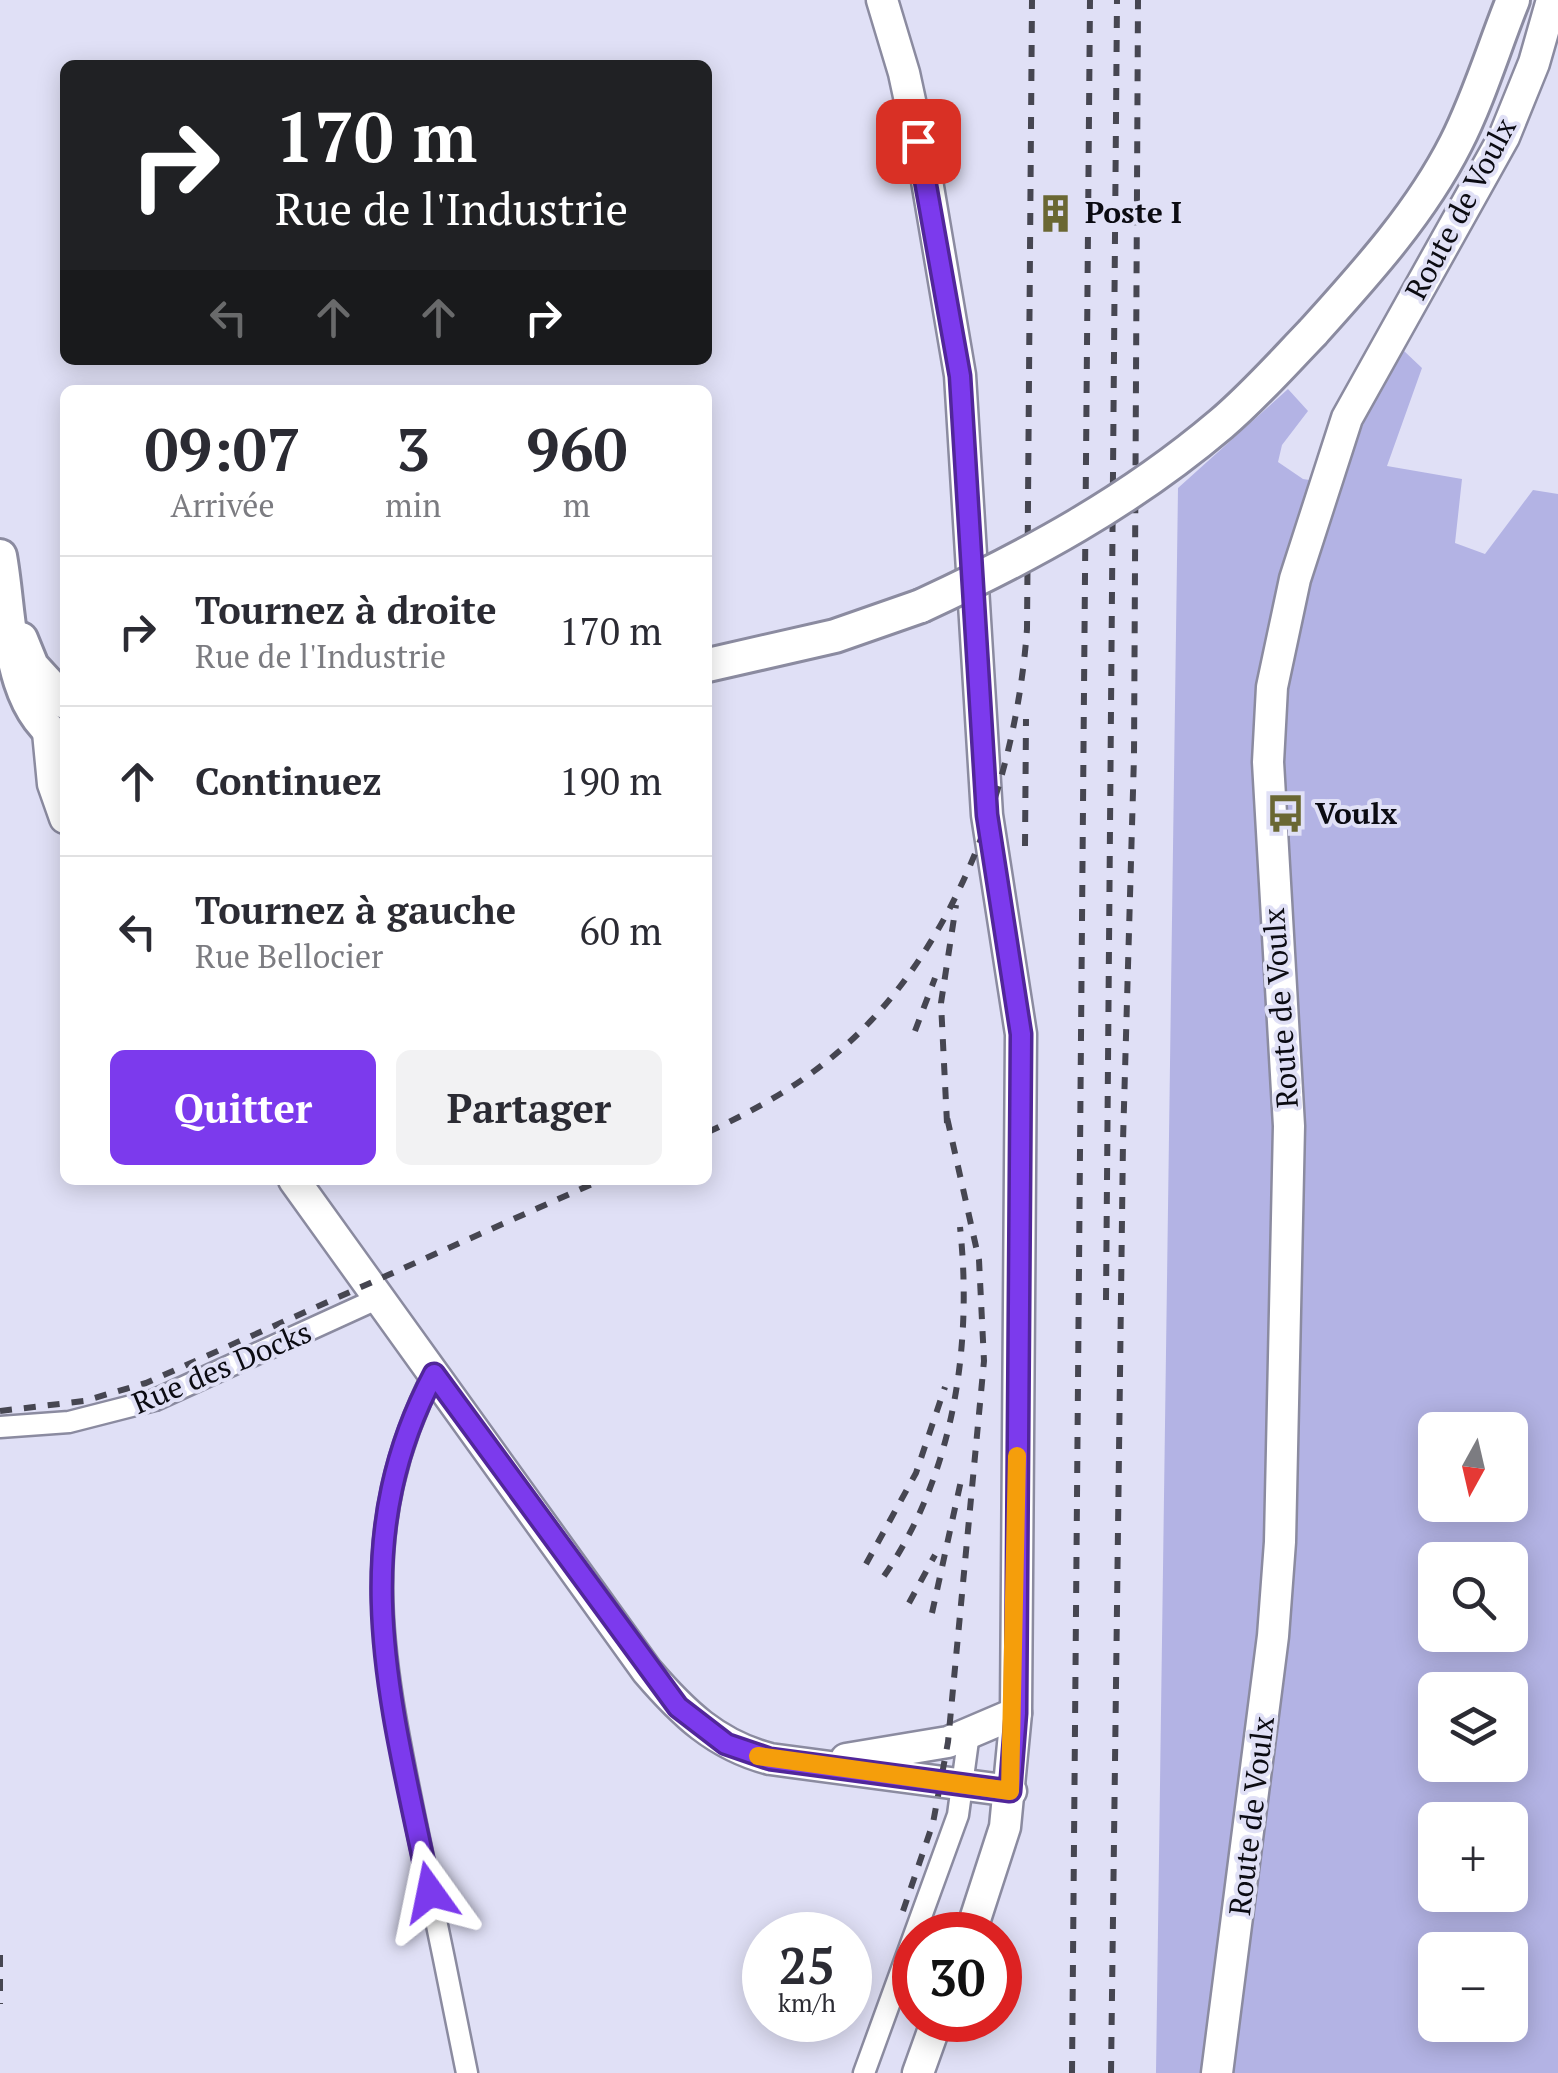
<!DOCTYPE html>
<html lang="fr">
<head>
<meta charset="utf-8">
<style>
	body { margin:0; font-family:"PT Serif",serif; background:#f2f2f3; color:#2b2b33; height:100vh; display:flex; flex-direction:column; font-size:38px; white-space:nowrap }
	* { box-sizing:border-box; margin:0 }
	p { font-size:32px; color:#7c7c81 }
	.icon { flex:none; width:55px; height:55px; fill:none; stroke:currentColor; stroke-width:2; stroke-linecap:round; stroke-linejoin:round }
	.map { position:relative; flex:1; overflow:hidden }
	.drawer { position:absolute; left:60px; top:385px; width:652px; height:800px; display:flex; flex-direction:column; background:#fff; border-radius:15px; box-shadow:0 5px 25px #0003 }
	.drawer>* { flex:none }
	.top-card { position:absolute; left:60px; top:60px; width:652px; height:305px; border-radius:15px; box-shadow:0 5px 25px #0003; background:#202124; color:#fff; overflow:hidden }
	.needle { width:65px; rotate:188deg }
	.controls { position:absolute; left:1418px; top:1412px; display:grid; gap:20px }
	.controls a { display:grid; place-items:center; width:110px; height:110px; border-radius:15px; background:#fff; box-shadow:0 5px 25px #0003; font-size:50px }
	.speed { position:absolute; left:742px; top:1912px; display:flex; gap:20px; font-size:50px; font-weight:700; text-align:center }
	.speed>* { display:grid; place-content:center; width:130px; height:130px; border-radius:50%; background:#fff; box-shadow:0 5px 25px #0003; line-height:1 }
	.speed small { font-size:25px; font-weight:400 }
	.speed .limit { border:15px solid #d22; background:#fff; color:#111 }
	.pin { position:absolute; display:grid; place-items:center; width:85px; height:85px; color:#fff; margin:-42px; border-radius:20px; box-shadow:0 5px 15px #0006 }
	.me { position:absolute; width:110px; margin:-55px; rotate:348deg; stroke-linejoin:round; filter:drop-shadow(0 0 8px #0008) }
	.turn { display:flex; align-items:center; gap:35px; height:210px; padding:0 50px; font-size:45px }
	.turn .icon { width:130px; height:130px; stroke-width:2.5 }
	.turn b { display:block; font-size:70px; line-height:85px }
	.lanes { display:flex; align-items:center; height:95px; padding:0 50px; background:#0003; justify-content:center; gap:50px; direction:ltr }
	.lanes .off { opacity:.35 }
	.eta { display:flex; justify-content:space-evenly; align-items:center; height:170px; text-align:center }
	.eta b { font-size:60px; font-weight:700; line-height:70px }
	.cta { display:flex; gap:20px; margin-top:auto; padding:20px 50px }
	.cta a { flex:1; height:115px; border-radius:15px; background:#7c3aed; color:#fff; font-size:40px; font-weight:700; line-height:115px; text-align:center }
	.cta a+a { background:#f2f2f3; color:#2b2b33 }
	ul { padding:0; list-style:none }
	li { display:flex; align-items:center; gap:30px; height:150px; padding:0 50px; border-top:2px solid #e1e1e2 }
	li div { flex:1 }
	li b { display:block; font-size:38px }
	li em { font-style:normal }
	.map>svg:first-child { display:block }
	.green { fill:#b3b3e4; fill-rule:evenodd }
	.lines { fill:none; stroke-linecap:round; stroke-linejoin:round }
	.street-casing { stroke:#8b8ba0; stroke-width:25 }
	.secondary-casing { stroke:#8b8ba0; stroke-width:35 }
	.primary-casing { stroke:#8b8ba0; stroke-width:38 }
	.street { stroke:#fff; stroke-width:20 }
	.secondary { stroke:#fff; stroke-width:30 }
	.primary { stroke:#fff; stroke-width:32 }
	.rail { stroke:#464651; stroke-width:6; stroke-dasharray:12 12; stroke-linecap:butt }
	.primary-bridge-casing { stroke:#8b8ba0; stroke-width:38; stroke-linecap:butt }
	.primary-bridge { stroke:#fff; stroke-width:32 }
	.route-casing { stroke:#51269a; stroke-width:25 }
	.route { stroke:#7c3aed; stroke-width:18 }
	.slow { stroke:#f59e0b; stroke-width:18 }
	.labels { text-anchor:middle; stroke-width:8; stroke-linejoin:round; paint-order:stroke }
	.street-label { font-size:30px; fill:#0b0b12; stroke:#e0e0f6 }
	.poi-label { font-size:30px; font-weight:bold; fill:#0b0b12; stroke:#e0e0f6; text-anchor:start }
</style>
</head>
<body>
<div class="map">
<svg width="1558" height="2073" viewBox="0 0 1558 2073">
	<rect width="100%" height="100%" fill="#e0e0f6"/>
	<!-- green -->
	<path class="green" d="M1403,350L1422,368L1387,466L1462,479L1455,543L1485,554L1533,490L1558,494V2073H1156L1178,488L1288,389L1308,411L1282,445L1278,462L1303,479L1341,485L1366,417ZM1435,1430H1510V1505H1435ZM1435,1560H1510V1635H1435ZM1435,1690H1510V1765H1435ZM1435,1820H1510V1895H1435ZM1435,1950H1510V2025H1435Z"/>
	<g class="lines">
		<defs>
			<g id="street">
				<path d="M434,1373C354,1529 382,1657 415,1819C433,1904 450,1988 467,2073"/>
				<path d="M0,1427L69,1422L155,1400L379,1298"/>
				<path d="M864,2073L958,1815L969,1733"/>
			</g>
			<g id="secondary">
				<path d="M882,0L904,73L926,175L960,375L987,815L1021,1034L1016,1713L1005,1827L970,1935"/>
				<path d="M48,732L53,784L65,818"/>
				<path d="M294,1180L647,1671C683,1713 716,1745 770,1759L1011,1791"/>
				<path d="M846,1759L948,1742L1016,1713"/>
				<path d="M918,2073L937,2020"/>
				<path d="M1217,2073L1273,1636L1280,1542L1289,1126L1268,762L1272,687L1295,579L1347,418L1504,137L1534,63L1552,0"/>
			</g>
			<g id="primary">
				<path d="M1313,332C1366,273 1420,214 1456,143C1479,98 1494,47 1513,0"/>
				<path d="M0,556C11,616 6,709 65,742"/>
				<path d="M21,639L32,666L65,702"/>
				<path d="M708,665L835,636L921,606"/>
			</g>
		</defs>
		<!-- street casing -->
		<use href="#street" class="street-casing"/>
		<!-- secondary casing -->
		<use href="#secondary" class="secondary-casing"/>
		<!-- primary casing -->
		<use href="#primary" class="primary-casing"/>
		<!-- street -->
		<use href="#street" class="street"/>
		<!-- secondary -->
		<use href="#secondary" class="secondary"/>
		<!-- primary -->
		<use href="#primary" class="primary"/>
		<!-- rail -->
		<g class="rail">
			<path d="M1025,846L1026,719"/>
			<path d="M915,1031L935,978"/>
			<path d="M947,1123L941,1003L956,905"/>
			<path d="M708,1132C749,1113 790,1091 826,1062C952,963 1016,784 1027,629L1032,0"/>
			<path d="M1106,1300L1117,0"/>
			<path d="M0,1411L84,1401L146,1383L601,1180"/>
			<path d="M866,1564L916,1473L945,1387"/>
			<path d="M884,1576C953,1476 973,1347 960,1227"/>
			<path d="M909,1603L935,1555"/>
			<path d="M932,1613L962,1476"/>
			<path d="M903,1911L933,1823L948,1742L984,1361L979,1260L946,1113"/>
			<path d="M0,1955V2004"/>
			<path d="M1072,2073L1090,0"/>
			<path d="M1111,2073L1123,1141L1134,756L1138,0"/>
		</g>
		<defs>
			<path id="primary-bridge" d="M921,606C1029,556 1129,502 1221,424C1254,396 1283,363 1313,332"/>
		</defs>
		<!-- primary-bridge casing -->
		<use href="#primary-bridge" class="primary-bridge-casing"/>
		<!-- primary-bridge -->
		<use href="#primary-bridge" class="primary-bridge"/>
	</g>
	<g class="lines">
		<defs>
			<path id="route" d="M430,1892C393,1711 341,1549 434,1374L678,1707L726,1744L770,1759L1010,1791L1016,1713L1021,1034L987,815L960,376L918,141"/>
		</defs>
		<!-- route casing -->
		<use href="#route" class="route-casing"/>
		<!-- route -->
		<use href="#route" class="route"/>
		<!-- slow -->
		<path class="slow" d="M758,1756L1010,1791L1017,1456"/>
	</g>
	<!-- icons -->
	<defs>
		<symbol id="building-bare" viewBox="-9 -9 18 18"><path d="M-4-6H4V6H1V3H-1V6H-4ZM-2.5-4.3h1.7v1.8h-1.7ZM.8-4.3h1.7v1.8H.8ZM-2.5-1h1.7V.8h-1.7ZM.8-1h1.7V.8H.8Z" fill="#6a6733" stroke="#e0e0f6" stroke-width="2.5" paint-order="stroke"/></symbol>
		<symbol id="bus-bare" viewBox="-9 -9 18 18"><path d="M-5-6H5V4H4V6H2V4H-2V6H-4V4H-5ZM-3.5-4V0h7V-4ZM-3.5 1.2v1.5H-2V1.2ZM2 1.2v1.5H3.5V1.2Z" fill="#6a6733" stroke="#e0e0f6" stroke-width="2.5" paint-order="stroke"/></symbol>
	</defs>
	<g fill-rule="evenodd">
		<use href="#building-bare" x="1028" y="186" width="55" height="55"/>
		<use href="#bus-bare" x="1258" y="786" width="55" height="55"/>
	</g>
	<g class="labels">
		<!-- street labels -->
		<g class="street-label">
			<text transform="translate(1461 209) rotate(-62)" y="10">Route de Voulx</text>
			<text transform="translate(1281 1008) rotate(-94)" y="10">Route de Voulx</text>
			<text transform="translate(222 1368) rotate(-23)" y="10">Rue des Docks</text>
			<text transform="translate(1252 1816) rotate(-83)" y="10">Route de Voulx</text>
		</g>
		<!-- poi labels -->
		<g class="poi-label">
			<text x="1085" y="223">Poste I</text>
			<text x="1315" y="824">Voulx</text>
		</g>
	</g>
</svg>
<div class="controls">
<a><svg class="needle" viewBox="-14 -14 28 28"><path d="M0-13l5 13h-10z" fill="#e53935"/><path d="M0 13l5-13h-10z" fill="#7c7c81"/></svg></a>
<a><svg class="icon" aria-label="search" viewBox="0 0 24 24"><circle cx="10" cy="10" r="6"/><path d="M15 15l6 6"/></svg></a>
<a><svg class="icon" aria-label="layers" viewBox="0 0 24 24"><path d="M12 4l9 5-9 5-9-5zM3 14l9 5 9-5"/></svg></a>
<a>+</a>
<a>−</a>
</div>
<div class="speed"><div>25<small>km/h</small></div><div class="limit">30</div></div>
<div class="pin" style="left:918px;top:141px;background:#d93025"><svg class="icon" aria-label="arrive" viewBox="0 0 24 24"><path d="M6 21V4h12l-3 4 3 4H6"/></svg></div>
<svg class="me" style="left:430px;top:1892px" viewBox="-20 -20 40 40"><path d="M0-17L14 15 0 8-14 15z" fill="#7c3aed" stroke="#fff" stroke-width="4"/></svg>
<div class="top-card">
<div class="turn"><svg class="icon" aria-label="right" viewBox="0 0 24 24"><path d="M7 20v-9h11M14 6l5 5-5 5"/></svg><div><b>170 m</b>Rue de l'Industrie</div></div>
<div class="lanes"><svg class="icon off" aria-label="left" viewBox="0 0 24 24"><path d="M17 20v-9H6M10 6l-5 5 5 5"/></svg><svg class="icon off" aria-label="ahead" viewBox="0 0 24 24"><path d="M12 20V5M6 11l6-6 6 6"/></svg><svg class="icon off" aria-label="ahead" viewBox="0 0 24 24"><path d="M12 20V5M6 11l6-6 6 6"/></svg><svg class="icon" aria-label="right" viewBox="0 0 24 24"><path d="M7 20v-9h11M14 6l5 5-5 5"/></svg></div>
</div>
<section class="drawer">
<div class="eta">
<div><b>09:07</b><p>Arrivée</p></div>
<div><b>3</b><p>min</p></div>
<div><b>960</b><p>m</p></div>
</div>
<ul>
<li><svg class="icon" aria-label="right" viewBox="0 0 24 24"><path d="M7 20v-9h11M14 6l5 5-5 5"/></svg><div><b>Tournez à droite</b><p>Rue de l'Industrie</p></div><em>170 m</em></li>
<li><svg class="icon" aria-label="ahead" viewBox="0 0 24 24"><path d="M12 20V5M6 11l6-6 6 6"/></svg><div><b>Continuez</b></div><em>190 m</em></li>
<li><svg class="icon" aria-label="left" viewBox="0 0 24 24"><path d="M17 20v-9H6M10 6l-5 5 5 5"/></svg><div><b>Tournez à gauche</b><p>Rue Bellocier</p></div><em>60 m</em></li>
</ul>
<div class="cta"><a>Quitter</a><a>Partager</a></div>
</section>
</div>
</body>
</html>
